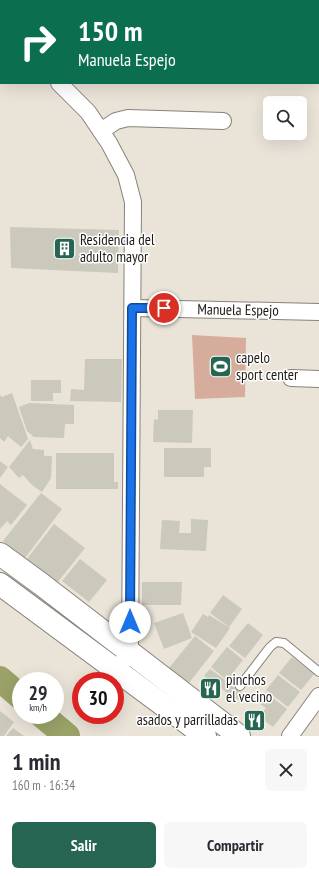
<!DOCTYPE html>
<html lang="es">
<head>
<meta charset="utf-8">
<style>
	body { margin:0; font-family:"PT Sans Narrow",sans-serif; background:#f7f7f7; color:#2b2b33; height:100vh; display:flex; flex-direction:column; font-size:15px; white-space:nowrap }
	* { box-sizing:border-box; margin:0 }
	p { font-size:13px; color:#7c7c81 }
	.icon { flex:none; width:22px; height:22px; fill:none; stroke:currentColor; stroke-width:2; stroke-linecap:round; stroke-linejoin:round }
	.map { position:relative; height:736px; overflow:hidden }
	.drawer { display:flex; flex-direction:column; background:#fff; flex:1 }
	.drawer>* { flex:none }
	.banner { position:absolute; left:0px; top:0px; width:319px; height:84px; box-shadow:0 4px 16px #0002; background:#0b6e4f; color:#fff; overflow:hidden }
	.fabs { position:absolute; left:263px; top:96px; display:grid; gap:8px }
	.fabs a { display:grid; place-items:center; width:44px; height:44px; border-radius:6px; background:#fff; box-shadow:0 4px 16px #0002; font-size:20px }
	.speed { position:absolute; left:12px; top:672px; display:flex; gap:8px; font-size:20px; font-weight:700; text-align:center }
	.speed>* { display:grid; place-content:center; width:52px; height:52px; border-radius:50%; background:#fff; box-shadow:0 4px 16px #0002; line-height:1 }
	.speed small { font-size:10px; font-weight:400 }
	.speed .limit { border:6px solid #d22; background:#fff; color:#111 }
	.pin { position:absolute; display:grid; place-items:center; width:34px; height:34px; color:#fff; margin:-17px; border:2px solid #fff; border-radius:50%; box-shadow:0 1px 4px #0007 }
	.me { position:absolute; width:44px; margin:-22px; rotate:0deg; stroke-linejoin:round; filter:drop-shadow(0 0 3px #0008) }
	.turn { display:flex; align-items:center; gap:14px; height:84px; padding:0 12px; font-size:18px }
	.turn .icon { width:52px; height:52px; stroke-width:2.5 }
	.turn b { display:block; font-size:28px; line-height:34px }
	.round { display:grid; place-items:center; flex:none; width:42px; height:42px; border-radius:6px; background:#f7f7f7 }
	.summary { display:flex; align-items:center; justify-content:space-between; height:68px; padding:0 12px }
	h1 { font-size:24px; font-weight:600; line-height:30px }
	.cta { display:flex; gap:8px; margin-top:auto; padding:8px 12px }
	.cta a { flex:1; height:46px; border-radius:6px; background:#266551; color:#fff; font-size:16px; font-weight:600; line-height:46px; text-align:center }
	.cta a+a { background:#f7f7f7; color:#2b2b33 }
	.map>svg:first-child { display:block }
	.green { fill:#d6ad9d }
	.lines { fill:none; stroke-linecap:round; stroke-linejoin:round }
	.river { stroke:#9aa268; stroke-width:26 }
	.building { fill:#cbc8bc }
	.lane-casing { stroke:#898279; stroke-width:10 }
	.street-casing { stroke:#898279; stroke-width:18 }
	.secondary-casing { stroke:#898279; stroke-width:24 }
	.lane { stroke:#fff; stroke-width:8 }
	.street { stroke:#fff; stroke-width:16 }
	.secondary { stroke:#fff; stroke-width:22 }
	.route-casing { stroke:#114b97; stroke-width:10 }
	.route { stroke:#1a73e8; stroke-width:7 }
	.labels { text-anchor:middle; stroke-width:3; stroke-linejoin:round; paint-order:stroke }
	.poi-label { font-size:15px; fill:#1e1b17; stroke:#fff; text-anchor:start }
	.street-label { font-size:15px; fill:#1e1b17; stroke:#fff }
</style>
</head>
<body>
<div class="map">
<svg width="319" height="736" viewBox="0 0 319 736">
	<rect width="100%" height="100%" fill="#eae3d8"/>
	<!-- green -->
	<path class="green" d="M192,335L246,338L245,397L195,399Z"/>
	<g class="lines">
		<!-- river -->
		<g class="river">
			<path d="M0,679L21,697"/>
			<path d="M42,715L67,736"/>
		</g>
	</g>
	<!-- building -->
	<g class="building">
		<path d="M10,227L119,230L118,273L11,268Z"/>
		<path d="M85,359H122L121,402L70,401L71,389L84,390Z"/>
		<path d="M31,380H61V393H53V401H31Z"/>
		<path d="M12,393L28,439L21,447L8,436L4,442L0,438V395L2,397Z"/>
		<path d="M29,403L74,405V424H65L64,438L34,437L27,431L19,407Z"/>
		<path d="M158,410H193L192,443L153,442L154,419L158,420Z"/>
		<path d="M30,440L33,449L44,450V456H52L51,478L42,492L32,485L23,475L19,478L9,467Z"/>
		<path d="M164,448H211V467H204V477H164Z"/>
		<path d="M56,453H114V482H118V489H56Z"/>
		<path d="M0,461L8,467L0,478Z"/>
		<path d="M0,484L27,505L11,525L7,521L0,529Z"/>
		<path d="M41,493L62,509L25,558L3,541Z"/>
		<path d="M191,519L208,520L206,551L160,549L162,520L180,521L179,533H191Z"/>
		<path d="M54,524L85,548L57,583L27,559Z"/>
		<path d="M80,559L107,580L89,602L62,581Z"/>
		<path d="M142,582H182L181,605H142Z"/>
		<path d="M223,595L242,609L229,627L210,613Z"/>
		<path d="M183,613L192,638L164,649L154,623Z"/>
		<path d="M203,614L208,617L209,615L230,628L216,648L191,632Z"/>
		<path d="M248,623L263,635L245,658L229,646Z"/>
		<path d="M195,636L214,651L188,684L169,668Z"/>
		<path d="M227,647L243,660L227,680L211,667Z"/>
		<path d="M292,657L314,674L301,690L279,673Z"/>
		<path d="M210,669L243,693L237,700L204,676Z"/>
		<path d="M278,675L300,692L288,707L266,690Z"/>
		<path d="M265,692L287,709L273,727L259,717L266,708L257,702Z"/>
		<path d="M0,711L14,722L4,736H0Z"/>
		<path d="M13,728L24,736H6Z"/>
	</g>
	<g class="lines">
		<defs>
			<path id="lane" d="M240,686L270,647L276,642L284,643L319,672"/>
			<g id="street">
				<path d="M229,0L245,1"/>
				<path d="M318,5H319"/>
				<path d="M0,23L1,24"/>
				<path d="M59,83L88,112L109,143L126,175L133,202L130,653L116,669"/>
				<path d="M101,131L116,121L128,118L223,121"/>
				<path d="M133,308L319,312"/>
				<path d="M291,378L319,379"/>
				<path d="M290,736L319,696"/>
			</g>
			<g id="secondary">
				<path d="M0,554L41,584L239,736"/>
				<path d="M0,584L205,736"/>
			</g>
		</defs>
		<!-- lane casing -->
		<use href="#lane" class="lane-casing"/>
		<!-- street casing -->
		<use href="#street" class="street-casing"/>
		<!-- secondary casing -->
		<use href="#secondary" class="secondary-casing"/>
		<!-- lane -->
		<use href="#lane" class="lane"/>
		<!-- street -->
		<use href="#street" class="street"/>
		<!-- secondary -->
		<use href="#secondary" class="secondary"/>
	</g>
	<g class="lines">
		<defs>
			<path id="route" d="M130,622L132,308H164"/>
		</defs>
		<!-- route casing -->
		<use href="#route" class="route-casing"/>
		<!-- route -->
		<use href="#route" class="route"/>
	</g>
	<!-- icons -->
	<defs>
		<symbol id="building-square" viewBox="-11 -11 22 22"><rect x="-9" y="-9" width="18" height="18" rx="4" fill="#266551" stroke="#fff"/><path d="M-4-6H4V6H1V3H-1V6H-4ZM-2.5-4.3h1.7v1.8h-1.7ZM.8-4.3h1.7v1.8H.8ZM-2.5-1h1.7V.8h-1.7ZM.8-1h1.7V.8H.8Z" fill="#fff"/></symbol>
		<symbol id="stadium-square" viewBox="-11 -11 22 22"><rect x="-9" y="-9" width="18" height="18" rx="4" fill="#266551" stroke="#fff"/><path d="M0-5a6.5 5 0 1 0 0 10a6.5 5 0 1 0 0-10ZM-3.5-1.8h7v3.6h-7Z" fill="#fff"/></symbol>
		<symbol id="restaurant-square" viewBox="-11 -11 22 22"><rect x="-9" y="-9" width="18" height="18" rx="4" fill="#266551" stroke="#fff"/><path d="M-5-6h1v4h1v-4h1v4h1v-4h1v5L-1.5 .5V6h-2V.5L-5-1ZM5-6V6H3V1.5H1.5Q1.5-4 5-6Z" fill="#fff"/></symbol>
	</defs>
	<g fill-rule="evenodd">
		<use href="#building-square" x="52" y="236" width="25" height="25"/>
		<use href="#stadium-square" x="208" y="354" width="25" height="25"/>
		<use href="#restaurant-square" x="198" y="676" width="25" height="25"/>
		<use href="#restaurant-square" x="242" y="708" width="25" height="25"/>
	</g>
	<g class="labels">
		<!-- poi labels -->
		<g class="poi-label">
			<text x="80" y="245">Residencia del<tspan x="80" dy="17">adulto mayor</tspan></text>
			<text x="236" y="363">capelo<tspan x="236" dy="17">sport center</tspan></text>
			<text x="226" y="685">pinchos<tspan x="226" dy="17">el vecino</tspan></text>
			<text x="238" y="725" text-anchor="end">asados y parrilladas</text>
		</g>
		<!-- street labels -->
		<g class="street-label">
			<text transform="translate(238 310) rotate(1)" y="5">Manuela Espejo</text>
		</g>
	</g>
</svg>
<div class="fabs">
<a><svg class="icon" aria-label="search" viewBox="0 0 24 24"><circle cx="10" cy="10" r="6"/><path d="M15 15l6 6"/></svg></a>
</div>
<div class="speed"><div>29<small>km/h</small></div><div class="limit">30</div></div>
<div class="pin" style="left:164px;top:308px;background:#d93025"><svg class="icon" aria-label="arrive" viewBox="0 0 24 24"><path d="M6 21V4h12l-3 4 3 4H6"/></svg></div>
<svg class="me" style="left:130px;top:622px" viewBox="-20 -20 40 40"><circle r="19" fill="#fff"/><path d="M0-13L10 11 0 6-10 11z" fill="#1a73e8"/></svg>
<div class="banner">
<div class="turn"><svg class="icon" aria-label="right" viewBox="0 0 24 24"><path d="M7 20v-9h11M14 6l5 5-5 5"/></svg><div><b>150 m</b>Manuela Espejo</div></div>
</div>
</div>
<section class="drawer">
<div class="summary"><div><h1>1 min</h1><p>160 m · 16:34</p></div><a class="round"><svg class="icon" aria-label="close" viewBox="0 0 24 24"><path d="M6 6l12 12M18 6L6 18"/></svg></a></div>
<div class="cta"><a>Salir</a><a>Compartir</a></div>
</section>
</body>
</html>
